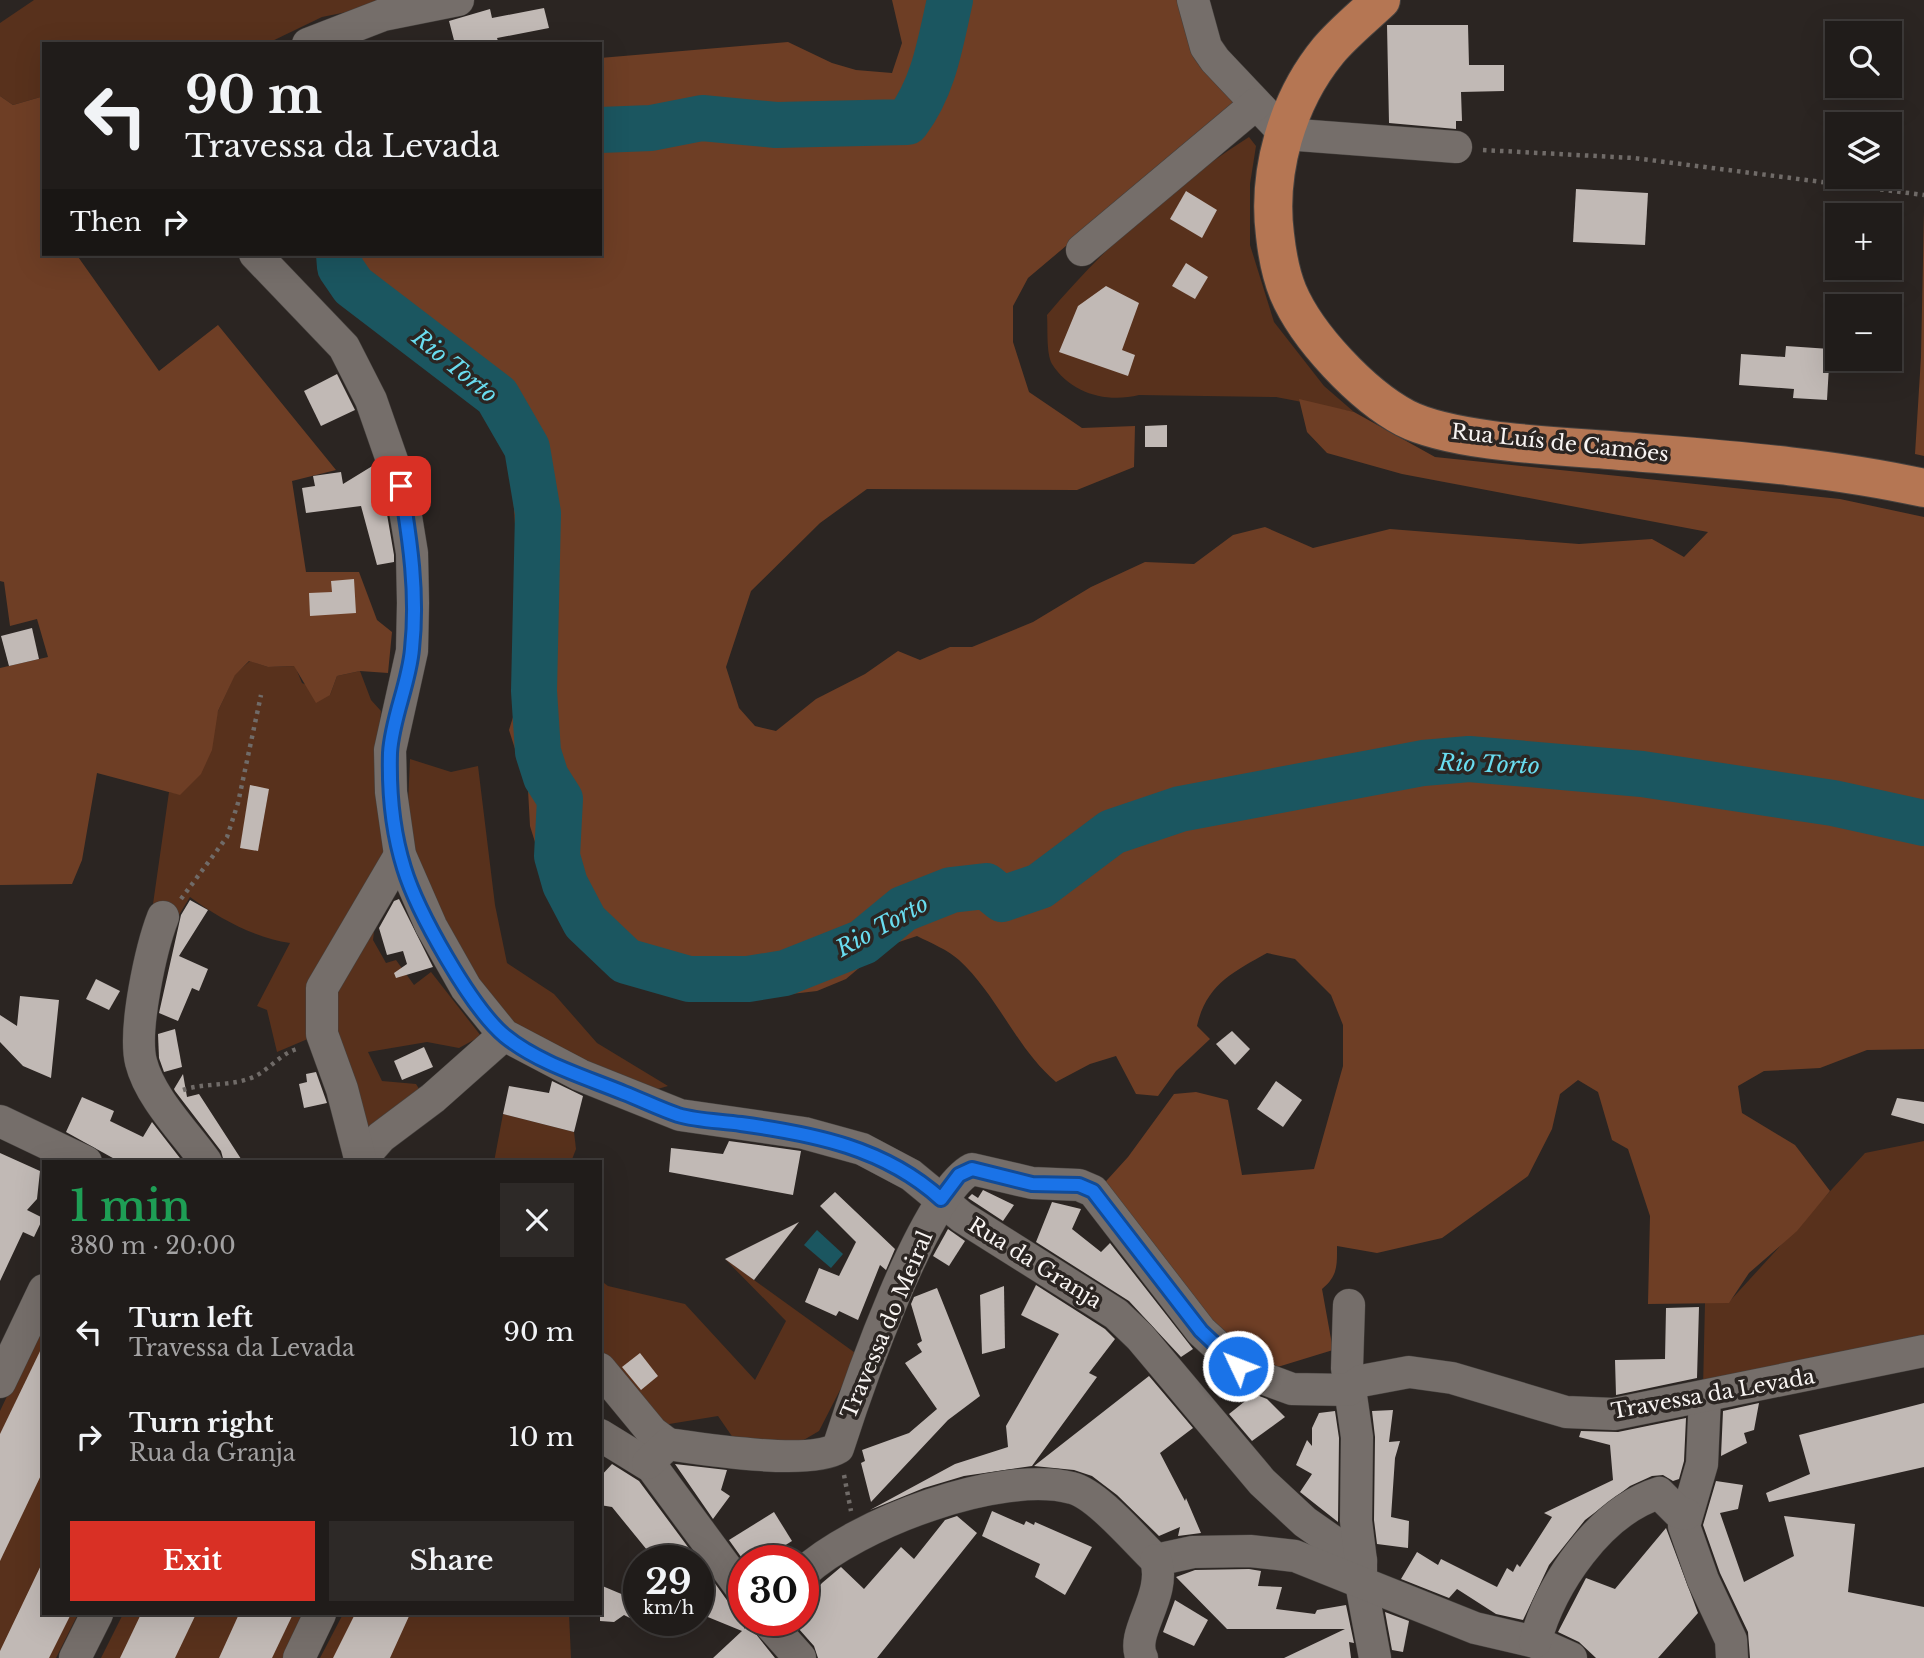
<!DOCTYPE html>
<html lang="en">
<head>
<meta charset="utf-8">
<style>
	body { margin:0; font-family:"Libre Baskerville",serif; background:#2d2927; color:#f1f3f6; height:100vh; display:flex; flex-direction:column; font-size:26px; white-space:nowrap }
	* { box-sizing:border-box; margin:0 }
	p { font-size:23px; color:#a2a1a2 }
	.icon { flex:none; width:38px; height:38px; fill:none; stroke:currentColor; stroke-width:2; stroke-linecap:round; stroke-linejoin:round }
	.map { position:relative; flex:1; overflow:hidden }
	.drawer { position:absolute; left:42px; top:1160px; width:560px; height:455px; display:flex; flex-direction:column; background:#201c1a; border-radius:0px; box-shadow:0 7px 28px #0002,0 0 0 2px #3d3a39 }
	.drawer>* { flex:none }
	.banner { position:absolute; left:42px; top:42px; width:560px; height:214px; border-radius:0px; box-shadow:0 7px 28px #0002,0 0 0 2px #3d3a39; background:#201c1a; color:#f1f3f6; overflow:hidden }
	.buttons { position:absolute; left:1825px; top:21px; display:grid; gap:14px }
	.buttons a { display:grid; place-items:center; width:77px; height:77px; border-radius:0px; background:#201c1a; box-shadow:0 7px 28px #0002,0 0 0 2px #3d3a39; font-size:35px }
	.speed { position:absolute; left:623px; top:1545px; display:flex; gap:14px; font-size:35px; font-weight:700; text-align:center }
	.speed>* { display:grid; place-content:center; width:91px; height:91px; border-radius:50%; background:#201c1a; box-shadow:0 7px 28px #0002,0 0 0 2px #3d3a39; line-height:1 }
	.speed small { font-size:18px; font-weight:400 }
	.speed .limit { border:10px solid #d22; background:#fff; color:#111 }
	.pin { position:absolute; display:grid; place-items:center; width:60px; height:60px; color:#fff; margin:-30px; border-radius:14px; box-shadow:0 4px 10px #0006 }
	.me { position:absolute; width:77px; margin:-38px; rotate:313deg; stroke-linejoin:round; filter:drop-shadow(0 0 5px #0008) }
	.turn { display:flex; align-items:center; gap:24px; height:147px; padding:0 28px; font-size:32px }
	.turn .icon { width:91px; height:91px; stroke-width:2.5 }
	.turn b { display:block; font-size:49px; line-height:60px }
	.then { display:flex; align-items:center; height:66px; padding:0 28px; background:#0003; gap:14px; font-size:26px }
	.round { display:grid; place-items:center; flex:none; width:74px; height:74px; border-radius:0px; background:#2d2927 }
	.overview { display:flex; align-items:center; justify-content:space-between; height:119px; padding:0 28px }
	h1 { font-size:42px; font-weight:600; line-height:52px; color:#1e9e55 }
	.action { display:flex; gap:14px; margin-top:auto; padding:14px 28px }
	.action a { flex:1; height:80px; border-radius:0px; background:#d93025; color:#fff; font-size:28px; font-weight:600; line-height:80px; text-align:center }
	.action a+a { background:#2d2927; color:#f1f3f6 }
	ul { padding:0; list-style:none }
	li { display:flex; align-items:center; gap:21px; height:105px; padding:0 28px }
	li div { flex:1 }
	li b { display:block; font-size:26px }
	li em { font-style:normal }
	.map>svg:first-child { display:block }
	.green { fill:#58311c }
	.forest { fill:#6e3e25 }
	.water { fill:#1b5660 }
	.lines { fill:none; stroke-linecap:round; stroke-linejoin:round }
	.river { stroke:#1b5660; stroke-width:46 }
	.building { fill:#c1b9b5 }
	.minor-casing { stroke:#45413e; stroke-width:33 }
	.major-casing { stroke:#45413e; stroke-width:40 }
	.path { stroke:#706b68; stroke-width:4.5; stroke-dasharray:3.5 5; stroke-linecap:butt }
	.minor { stroke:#756e6a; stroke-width:32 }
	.major { stroke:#b57653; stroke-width:38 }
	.route-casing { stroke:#114b97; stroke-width:18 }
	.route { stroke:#1a73e8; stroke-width:12 }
	.labels { text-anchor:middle; stroke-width:7; stroke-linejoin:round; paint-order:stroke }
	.street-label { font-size:21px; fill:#f8f4f2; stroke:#2b2522 }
	.water-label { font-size:23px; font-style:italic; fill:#69dcef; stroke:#2b2522 }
</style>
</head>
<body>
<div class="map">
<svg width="1924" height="1658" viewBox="0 0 1924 1658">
	<rect width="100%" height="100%" fill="#2b2522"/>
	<!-- green -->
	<g class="green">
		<path d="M34,0H406L322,17L266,44H44V96L13,105L0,96V23Z"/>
		<path d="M1249,137L1256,146L1250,184V245L1274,322L1324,386L1354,412L1276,397L1139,395C1107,403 1071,394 1052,364C1046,353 1048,328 1047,315C1105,246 1173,185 1249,137Z"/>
		<path d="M250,661L268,667L295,666L302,683L330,695L337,676L360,671L371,700L381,711L375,781L384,843L383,862L310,1038L277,1052L267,1010L257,1006L290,943C255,938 218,918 190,897L174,923L152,911L169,792L180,794L235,674Z"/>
		<path d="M410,759L451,772L478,766L495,905L507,963L554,994L597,1043L668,1086L647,1092L511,1021L480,987L419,880L407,826Z"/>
		<path d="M377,906L373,940L386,963L396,960L414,985L431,972L481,1036L459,1048L427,1042L368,1052L382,1081L416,1084L421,1092L360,1143L327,1005Z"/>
		<path d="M503,1114L574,1132L576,1149L571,1162H494Z"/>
		<path d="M1924,1141V1341L1703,1388L1705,1303L1729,1302L1865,1153Z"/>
		<path d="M725,1259L858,1355L819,1431L802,1441L738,1445L718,1416L657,1426L600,1358V1280L608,1286L685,1304L755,1380L786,1321Z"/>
		<path d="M44,1318V1614H78L56,1658H0V1411Z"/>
		<path d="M123,1614H304L283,1658H101Z"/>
		<path d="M343,1614H569L571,1658H320Z"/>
	</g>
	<!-- forest -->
	<g class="forest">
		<path d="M892,0H1177L1181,14L1239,100L1028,278L1013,306V342L1029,392L1082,428L1135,426L1134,467L1077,490L867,489L820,523L751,591L726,667L739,708L755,726L776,731L816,699L865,674L898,651L920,660L950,647H972L1033,622L1091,587L1145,562L1194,564L1233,535L1265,527L1313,548L1390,529L1579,544L1652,539L1684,557L1708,532L1402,474L1327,453L1307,432L1299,399L1354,412L1435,457L1840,499L1924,517V1049L1867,1050L1820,1068L1764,1071L1738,1086L1742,1113L1795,1145L1830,1191L1797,1231L1749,1273L1729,1303L1648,1304L1650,1216L1628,1149L1612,1140L1598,1092L1578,1080L1560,1094L1552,1129L1528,1176L1442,1238L1377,1253L1337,1246C1337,1265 1338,1276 1322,1289L1333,1350L1271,1369L1225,1341L1098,1190L1128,1157L1174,1094L1196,1092L1228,1100L1242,1175L1314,1169L1343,1066V1025L1331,995L1295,959L1267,953C1233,972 1206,985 1197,1026L1210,1039L1176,1071L1158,1096L1136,1094L1116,1056L1090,1064L1056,1082C1016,1048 998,996 959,960C948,950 931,943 917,936L884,947L846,979L817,991L723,1002L664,994L612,968L589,950L557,913L530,826L528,790L509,730L521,691L523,651L511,461L502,425L476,390L386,327L332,279L328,254H600V58L788,42L832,63L856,70L892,73L902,43Z"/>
		<path d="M0,96L13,105L44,96V254H76L159,371L218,325L336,470L292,481L306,572H359L377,620L392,632L388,673L360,671L337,676L330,695L316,703L294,666L268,667L249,661L235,675L218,711L212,750L201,774L180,795L97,773L82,860L72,884L0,885V668L48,657L37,619L10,626L4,582L0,581Z"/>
		<path d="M1924,211V456L1915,454L1921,357Z"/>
	</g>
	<!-- water -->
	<path class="water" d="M817,1230L843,1254L831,1268L804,1245Z"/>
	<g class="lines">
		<!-- river -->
		<g class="river">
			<path d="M600,130L651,128L702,118L776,125L907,122C934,86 940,44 950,0"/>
			<path d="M339,254L340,267L353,286L497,396L527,448L538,513L534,691L538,752L546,777L560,799L557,856L565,884L585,922L626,961L689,979H748L785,973L863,942L903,909L951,890L986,886L1002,899L1040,886L1112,832L1180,809L1423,763L1469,759L1642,774L1833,803L1924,823"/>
		</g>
	</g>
	<!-- building -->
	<g class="building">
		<path d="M544,8L549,28L497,38L499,44H455L449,21L490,9L492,18Z"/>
		<path d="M1387,25H1468L1469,65H1504V91L1461,92L1462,121H1456V129L1389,123Z"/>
		<path d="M1576,189L1648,193L1645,245L1573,242Z"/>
		<path d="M1186,191L1217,210L1202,238L1170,219Z"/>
		<path d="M1186,263L1208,277L1195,299L1172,286Z"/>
		<path d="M1106,286L1139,303L1122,350L1135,355L1128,376L1059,352L1078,306Z"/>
		<path d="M1786,346L1830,349L1827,400L1793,398L1794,389L1739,385L1741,354L1785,357Z"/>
		<path d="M337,374L355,410L321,426L304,391Z"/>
		<path d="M1167,425V447H1145V426Z"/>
		<path d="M374,465L383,491L394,555V562L377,565L361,506L306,513L302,488L315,486L313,476L341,472L343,484Z"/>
		<path d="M354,579L356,613L310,616L309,593L332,592L331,581Z"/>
		<path d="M32,628L39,659L9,666L1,636Z"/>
		<path d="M250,785L269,789L258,851L240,848Z"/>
		<path d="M399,899L433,967L396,978L394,973L407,964L403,951L387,955L379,928L394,901Z"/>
		<path d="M190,900L208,910L179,956L208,969L199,991L192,988L178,1021L159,1013L181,915Z"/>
		<path d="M96,979L120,991L109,1010L86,999Z"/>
		<path d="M20,996L59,1000L51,1078L23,1066L0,1042V1015L17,1026Z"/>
		<path d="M175,1029L182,1067L164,1072L159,1058L158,1034Z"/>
		<path d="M1232,1031L1250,1049L1235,1065L1216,1044Z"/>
		<path d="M424,1047L433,1067L402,1080L394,1061Z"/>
		<path d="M316,1072L327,1103L304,1108L299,1084L307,1082L306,1074Z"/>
		<path d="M183,1074L187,1097L199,1094L243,1162H224L221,1151L175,1091L174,1089Z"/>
		<path d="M552,1081L583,1096L574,1132L503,1114L509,1086L549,1093Z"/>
		<path d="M1276,1081L1302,1100L1283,1127L1257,1109Z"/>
		<path d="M82,1097L114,1111L110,1121L143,1137L152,1122L183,1162H120L66,1132Z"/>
		<path d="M1897,1098L1924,1102V1124L1891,1115Z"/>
		<path d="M729,1141L801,1151L793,1195L669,1172L671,1148L723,1154Z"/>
		<path d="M0,1153L40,1171L37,1199L27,1210L43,1218L34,1237L23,1232L0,1281Z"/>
		<path d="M983,1190L1014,1205L1003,1221L968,1198L972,1194L978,1198Z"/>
		<path d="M835,1192L895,1249L886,1270L880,1265L858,1320L839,1311L836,1316L805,1302L819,1268L839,1276L856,1242L820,1206Z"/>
		<path d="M1052,1202L1081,1209L1072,1229L1101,1252L1110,1243L1193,1349L1181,1357L1129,1301L1036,1242Z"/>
		<path d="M799,1222L754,1280L725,1259Z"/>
		<path d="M948,1229L965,1241L949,1266L933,1256Z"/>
		<path d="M1036,1285L1105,1329L1115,1339L1089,1373L1097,1377L1032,1466L964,1476L924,1488L870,1510L955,1464L1008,1447L1006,1426L1059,1334L1021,1315Z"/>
		<path d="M1004,1286L1005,1348L982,1354L980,1295Z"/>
		<path d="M937,1288L980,1396L948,1420L871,1502L861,1463L865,1461L862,1450L909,1433L937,1409L905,1363L922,1352L917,1344L922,1341L911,1304L914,1297Z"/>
		<path d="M1699,1307L1697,1378L1616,1395L1615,1360L1665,1359L1666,1308Z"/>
		<path d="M44,1343V1469L0,1561V1434Z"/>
		<path d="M640,1353L658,1376L641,1390L622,1367Z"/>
		<path d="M1149,1376L1193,1428L1160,1453L1185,1501L1186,1498L1201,1533L1178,1536L1180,1527L1159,1536L1117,1495L1092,1476L1074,1470L1034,1466Z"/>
		<path d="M1254,1394L1267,1399L1285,1417L1252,1441L1229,1414Z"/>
		<path d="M1759,1403L1754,1430L1744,1433L1747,1443L1721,1456L1723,1411Z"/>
		<path d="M1924,1403V1467L1769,1502L1766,1493L1810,1474L1799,1435Z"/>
		<path d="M1393,1410L1389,1442L1400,1441L1395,1458L1391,1517L1409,1521L1408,1548L1377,1544L1374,1520L1375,1437L1372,1411Z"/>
		<path d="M1335,1411L1339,1438L1338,1522L1300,1492L1312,1474L1296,1465L1307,1440L1312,1446V1428L1319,1413Z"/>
		<path d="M1686,1418L1684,1461L1679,1479L1673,1481L1663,1475L1652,1476L1630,1486L1585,1520L1549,1565L1523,1620L1496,1614L1457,1589L1449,1598L1401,1579L1417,1552L1438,1565L1441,1559L1497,1587L1507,1568L1513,1572L1517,1564L1520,1567L1552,1517L1544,1513L1613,1480L1610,1445L1579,1437L1581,1431L1618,1432Z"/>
		<path d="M612,1464L639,1481L691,1551L684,1561H656L612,1507L600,1505V1477Z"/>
		<path d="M675,1464L727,1470L721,1490L730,1496L713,1519Z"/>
		<path d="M1716,1481L1743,1485L1738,1509L1720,1513L1744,1582L1794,1556L1784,1516L1855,1524L1848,1592L1924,1607V1658H1750L1748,1632L1720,1573L1703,1525Z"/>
		<path d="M992,1511L1024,1525L1026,1521L1034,1525L1035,1522L1092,1547L1065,1595L1035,1577L1040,1564L982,1536Z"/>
		<path d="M774,1512L792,1541L760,1561H744L729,1540Z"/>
		<path d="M957,1516L977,1533L877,1658H818L814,1646L791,1620H803V1605L822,1583L841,1567L864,1589L901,1547L914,1559L945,1520Z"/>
		<path d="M1666,1528L1698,1613L1658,1658H1596L1579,1642L1558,1632L1586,1578L1615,1589Z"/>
		<path d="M44,1559V1614H71L49,1658H0V1651Z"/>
		<path d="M704,1568L729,1603L744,1610V1629L748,1624L775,1658H713L742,1631L698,1613V1572Z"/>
		<path d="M1249,1569L1261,1571L1258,1586L1282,1587L1276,1609L1315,1614L1317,1610L1346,1605L1354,1643L1349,1642L1351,1658H1284L1345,1629H1227L1176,1577L1195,1570Z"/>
		<path d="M600,1585L638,1601L630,1618L624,1615L614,1622L600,1621Z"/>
		<path d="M1175,1600L1208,1620L1194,1646L1163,1632Z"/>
		<path d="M1385,1612L1409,1621L1403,1652L1392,1650Z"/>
		<path d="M141,1614H196L175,1658H120Z"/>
		<path d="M239,1614H293L272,1658H219Z"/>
		<path d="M355,1614H410L390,1658H333Z"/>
	</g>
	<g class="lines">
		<defs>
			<g id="minor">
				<path d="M1193,0L1206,47L1215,60L1285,134L1456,147"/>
				<path d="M308,44L383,15L458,0"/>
				<path d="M1082,250L1256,104"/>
				<path d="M255,254L344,347L371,400L401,486L412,553L413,603L412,651L390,750L391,792L400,855L431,926L466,988L504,1035L580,1075L680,1115L804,1133L862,1149L911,1175L962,1217L1116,1314L1140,1337L1262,1482L1305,1522L1361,1561V1583L1375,1658"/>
				<path d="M163,917C151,948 133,1030 141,1062C150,1098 185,1132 206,1162"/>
				<path d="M0,1121L86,1162"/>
				<path d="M359,1162L381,1137L433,1098L504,1035"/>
				<path d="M361,1162L342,1089L322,1034V988L400,855"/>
				<path d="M1349,1305L1347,1368L1357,1437L1356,1521L1361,1561"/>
				<path d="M600,1369L652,1432L668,1444"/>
				<path d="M0,1382L44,1290"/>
				<path d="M1705,1396L1702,1464L1684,1526L1703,1580L1731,1640L1732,1658"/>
				<path d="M600,1435L652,1467L744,1592"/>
				<path d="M648,1463L668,1444C703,1449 809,1466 838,1448C856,1392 924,1193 972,1169L1032,1183L1079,1185L1093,1191L1201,1331L1238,1365L1265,1379L1292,1389L1349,1390L1361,1381L1409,1372L1452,1378L1566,1412L1614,1414L1924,1351"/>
				<path d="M803,1573C856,1524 1000,1469 1072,1488C1097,1494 1136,1541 1156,1560L1193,1552L1250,1551L1295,1556L1475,1628L1535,1642L1571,1658"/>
				<path d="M766,1620L800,1658"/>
				<path d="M1535,1642C1551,1584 1599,1512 1659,1493L1678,1512L1686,1514"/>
				<path d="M75,1658L97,1614"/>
				<path d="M299,1658L320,1614"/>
				<path d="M1142,1658C1129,1633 1167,1597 1156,1560"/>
			</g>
			<path id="major" d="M1381,0C1363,17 1343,33 1328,51C1287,101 1267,172 1275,235C1277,253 1281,275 1288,292C1307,337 1362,395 1405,418C1452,442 1555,446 1609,450C1715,459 1820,465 1924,488"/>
		</defs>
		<!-- minor casing -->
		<use href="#minor" class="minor-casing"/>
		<!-- major casing -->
		<use href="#major" class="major-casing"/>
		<!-- path -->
		<g class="path">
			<path d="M1483,150L1634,158L1924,195"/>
			<path d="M181,899L227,837L238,803L261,695"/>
			<path d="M183,1090C204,1083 228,1086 248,1079C268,1073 279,1053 300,1048"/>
			<path d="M844,1475L851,1511"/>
		</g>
		<!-- minor -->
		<use href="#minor" class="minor"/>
		<!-- major -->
		<use href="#major" class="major"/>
	</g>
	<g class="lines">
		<defs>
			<path id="route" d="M401,486C410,540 418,594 412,649C409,684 392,718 390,753C389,790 393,833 404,868C417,911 471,1008 505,1036C538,1063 585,1077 624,1093C642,1100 660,1109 678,1115C698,1121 721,1121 741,1124C814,1134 885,1148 941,1199L959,1175L972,1169L1032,1184L1079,1185L1093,1191L1201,1331L1238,1366"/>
		</defs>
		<!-- route casing -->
		<use href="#route" class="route-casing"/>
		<!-- route -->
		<use href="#route" class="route"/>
	</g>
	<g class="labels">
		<!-- street labels -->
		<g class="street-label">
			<text transform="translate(1560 443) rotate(6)" y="7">Rua Luís de Camões</text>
			<text transform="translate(1035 1263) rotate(32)" y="7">Rua da Granja</text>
			<text transform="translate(887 1325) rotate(-67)" y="7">Travessa do Meiral</text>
			<text transform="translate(1713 1394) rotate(-10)" y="7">Travessa da Levada</text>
		</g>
		<!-- water labels -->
		<g class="water-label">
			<text transform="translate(455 366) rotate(39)" y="8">Rio Torto</text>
			<text transform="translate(1489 764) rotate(2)" y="8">Rio Torto</text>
			<text transform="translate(882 926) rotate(-29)" y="8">Rio Torto</text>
		</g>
	</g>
</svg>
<div class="buttons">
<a><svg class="icon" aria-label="search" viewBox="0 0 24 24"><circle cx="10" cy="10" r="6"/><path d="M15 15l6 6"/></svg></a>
<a><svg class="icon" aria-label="layers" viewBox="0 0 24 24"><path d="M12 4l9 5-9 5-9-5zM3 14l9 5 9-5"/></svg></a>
<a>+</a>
<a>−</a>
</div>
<div class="speed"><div>29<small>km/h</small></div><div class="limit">30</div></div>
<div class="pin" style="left:401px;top:486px;background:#d93025"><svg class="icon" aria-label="arrive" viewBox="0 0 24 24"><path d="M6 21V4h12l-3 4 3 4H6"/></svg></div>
<svg class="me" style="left:1238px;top:1366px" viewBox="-20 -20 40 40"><circle r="17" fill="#1a73e8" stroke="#fff" stroke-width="3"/><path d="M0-11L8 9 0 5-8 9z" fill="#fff"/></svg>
<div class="banner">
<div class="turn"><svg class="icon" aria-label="left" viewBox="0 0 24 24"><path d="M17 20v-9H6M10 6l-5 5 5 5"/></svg><div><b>90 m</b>Travessa da Levada</div></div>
<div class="then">Then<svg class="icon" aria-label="right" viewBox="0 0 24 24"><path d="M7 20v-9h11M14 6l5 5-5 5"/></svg></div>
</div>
<section class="drawer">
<div class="overview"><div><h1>1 min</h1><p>380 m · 20:00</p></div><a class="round"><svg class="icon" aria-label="close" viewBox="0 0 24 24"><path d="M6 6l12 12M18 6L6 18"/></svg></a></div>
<ul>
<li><svg class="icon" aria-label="left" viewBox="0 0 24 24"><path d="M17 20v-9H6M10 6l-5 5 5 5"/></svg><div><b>Turn left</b><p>Travessa da Levada</p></div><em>90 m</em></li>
<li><svg class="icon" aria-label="right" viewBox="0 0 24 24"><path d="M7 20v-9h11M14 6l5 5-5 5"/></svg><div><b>Turn right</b><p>Rua da Granja</p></div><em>10 m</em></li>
</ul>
<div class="action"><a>Exit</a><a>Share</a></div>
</section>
</div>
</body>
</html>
